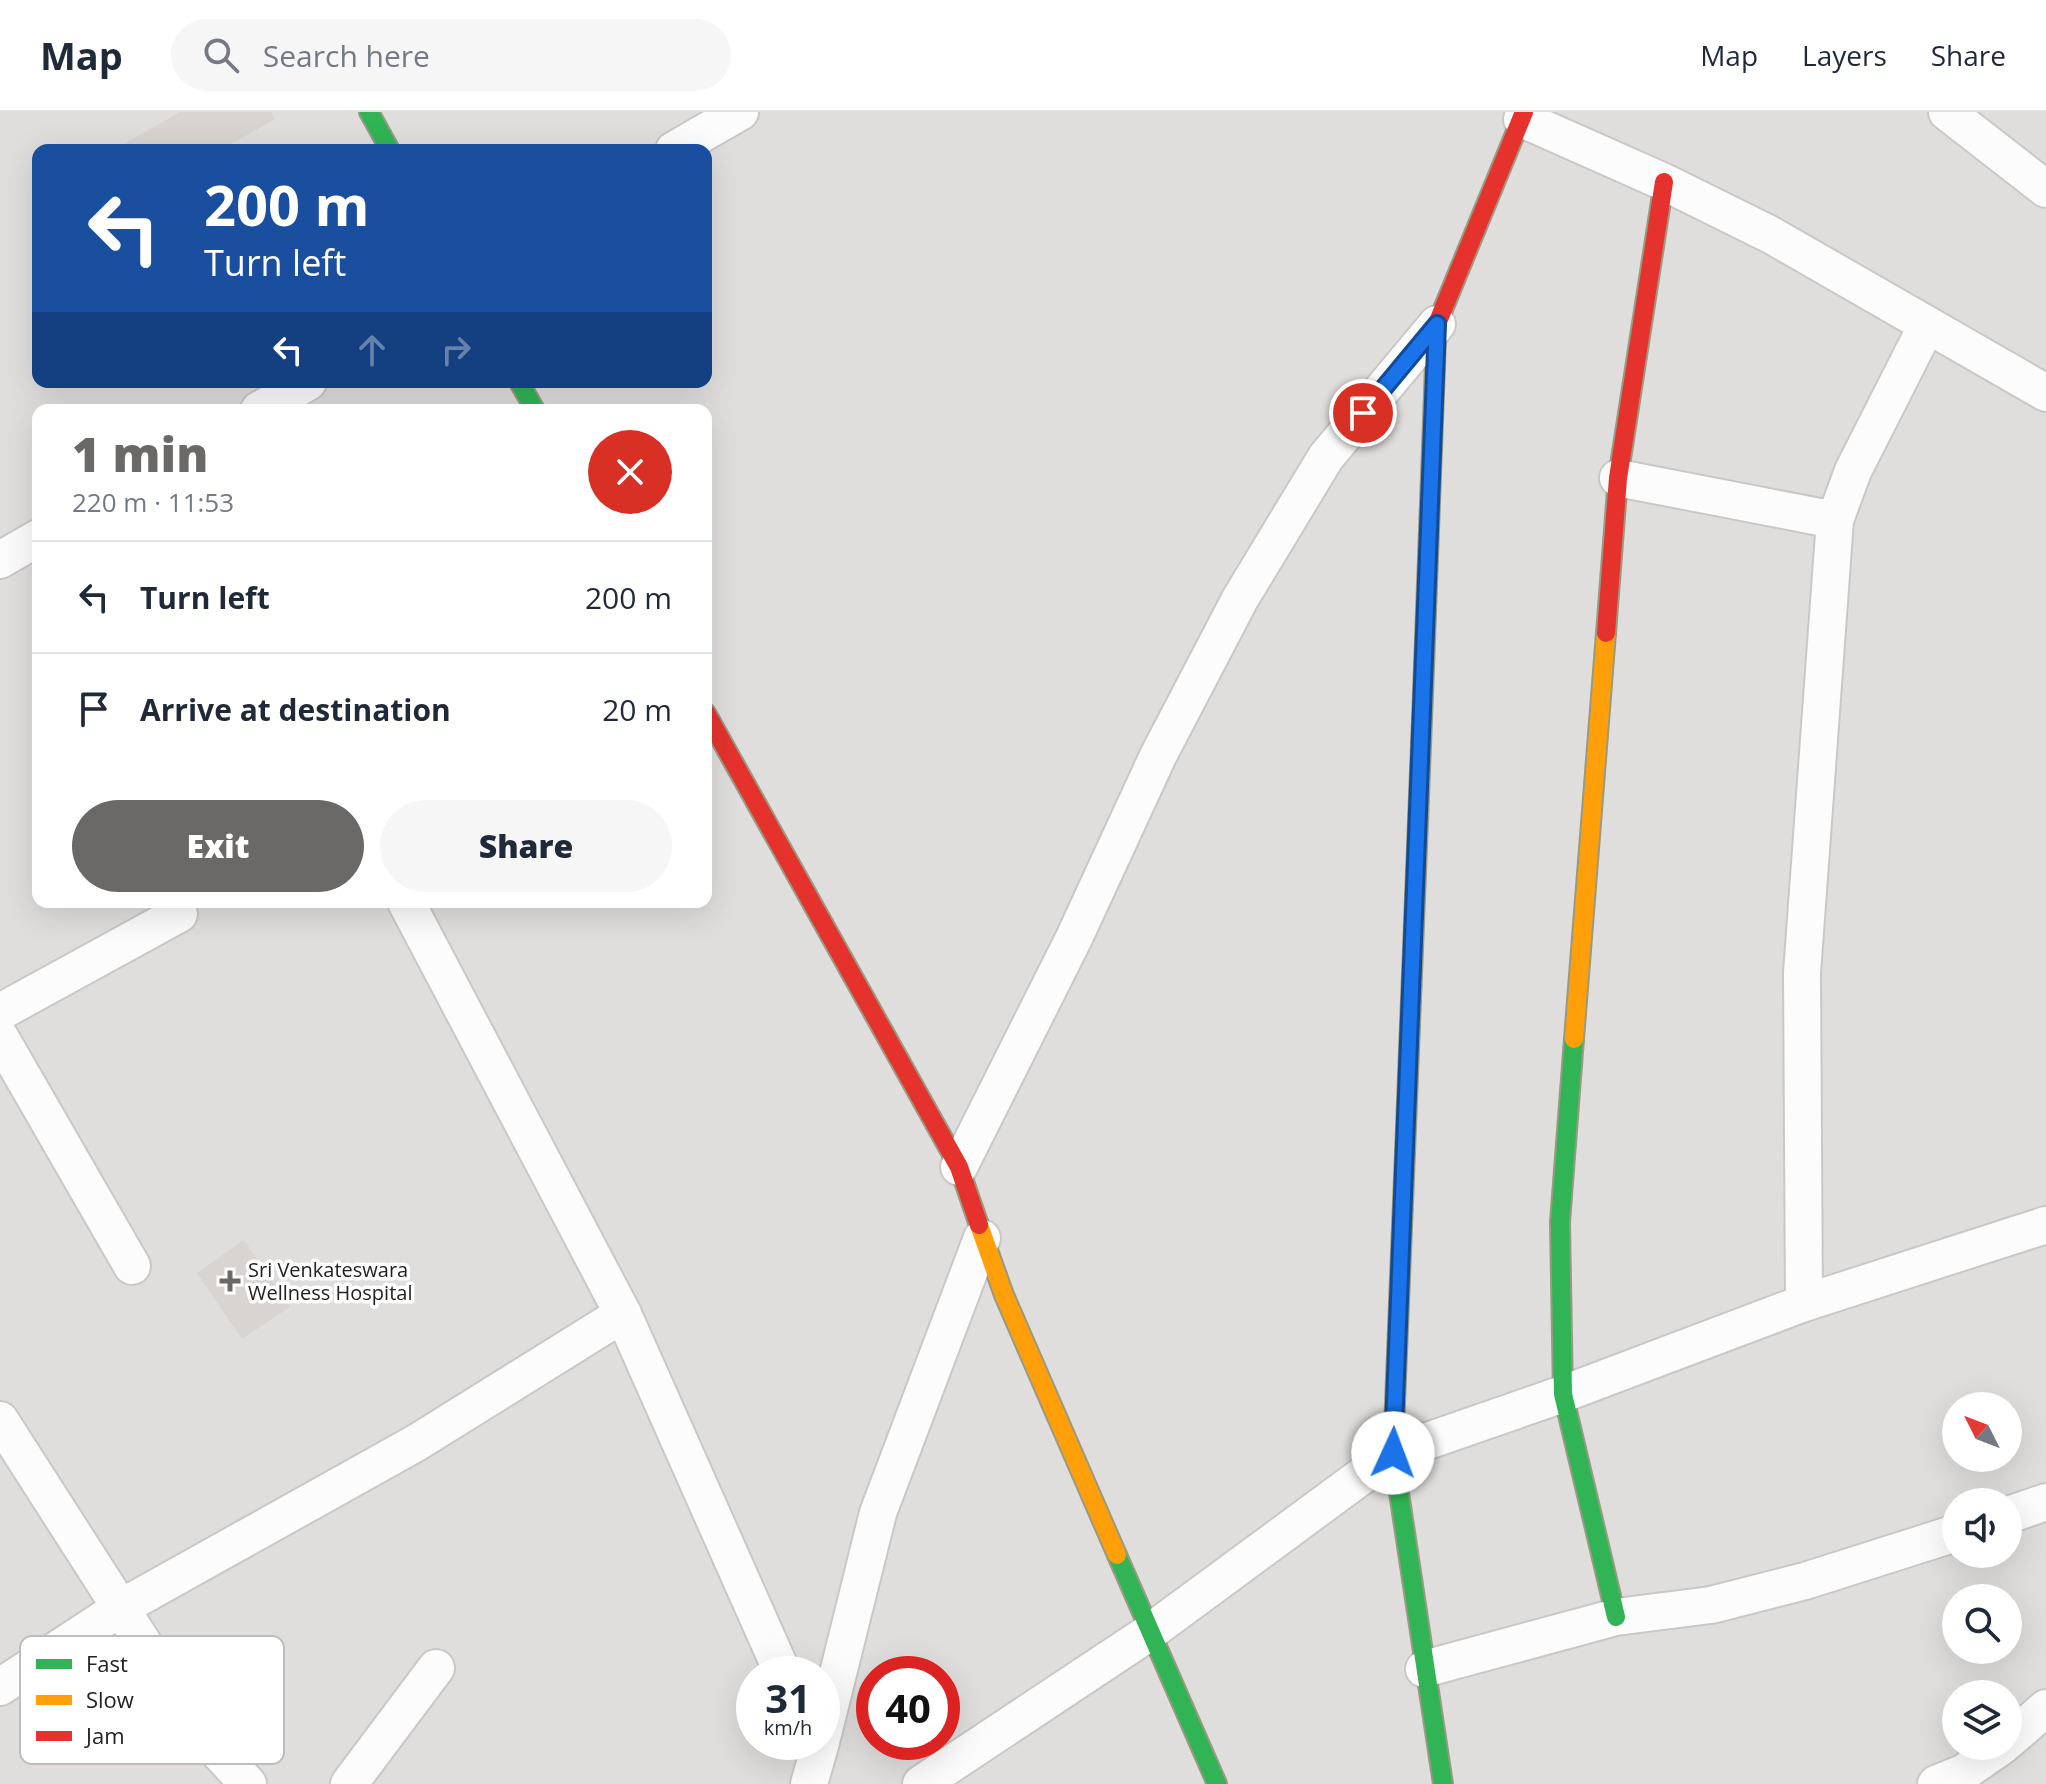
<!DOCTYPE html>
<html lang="en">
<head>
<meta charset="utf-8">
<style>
	body { margin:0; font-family:"Open Sans",sans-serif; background:#f6f6f7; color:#1f2937; height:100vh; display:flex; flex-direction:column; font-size:30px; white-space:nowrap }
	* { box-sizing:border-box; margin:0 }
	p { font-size:26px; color:#747a83 }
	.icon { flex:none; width:44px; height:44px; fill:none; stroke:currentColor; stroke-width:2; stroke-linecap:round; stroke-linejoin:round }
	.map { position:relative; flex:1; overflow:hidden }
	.sheet { position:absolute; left:32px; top:292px; width:680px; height:504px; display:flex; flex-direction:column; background:#fff; border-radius:16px; box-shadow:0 8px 32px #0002 }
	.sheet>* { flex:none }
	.guide { position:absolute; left:32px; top:32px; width:680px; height:244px; border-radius:16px; box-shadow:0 8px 32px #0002; background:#1a4fa0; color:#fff; overflow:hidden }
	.needle { width:52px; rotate:312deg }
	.fabs { position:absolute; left:1942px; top:1280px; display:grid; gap:16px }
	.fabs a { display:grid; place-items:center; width:80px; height:80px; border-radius:50%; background:#fff; box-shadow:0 8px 32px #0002; font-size:40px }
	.speed { position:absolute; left:736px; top:1544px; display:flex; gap:16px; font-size:40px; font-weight:700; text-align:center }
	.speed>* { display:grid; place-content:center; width:104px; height:104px; border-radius:50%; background:#fff; box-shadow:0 8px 32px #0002; line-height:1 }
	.speed small { font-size:20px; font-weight:400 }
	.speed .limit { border:12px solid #d22; background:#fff; color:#111 }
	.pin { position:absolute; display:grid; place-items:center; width:68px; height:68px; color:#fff; margin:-34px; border:4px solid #fff; border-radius:50%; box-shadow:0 2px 8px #0007 }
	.me { position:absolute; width:88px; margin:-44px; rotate:2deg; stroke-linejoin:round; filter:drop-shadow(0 0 6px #0008) }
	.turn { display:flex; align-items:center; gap:28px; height:168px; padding:0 40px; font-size:36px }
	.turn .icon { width:104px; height:104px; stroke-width:2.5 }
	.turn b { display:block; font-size:56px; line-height:68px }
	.lanes { display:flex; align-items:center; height:76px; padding:0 40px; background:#0003; justify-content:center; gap:40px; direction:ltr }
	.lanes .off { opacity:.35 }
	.round { display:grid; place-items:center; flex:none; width:84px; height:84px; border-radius:42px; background:#f6f6f7 }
	.summary { display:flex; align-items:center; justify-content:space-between; height:136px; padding:0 40px }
	h1 { font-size:48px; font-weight:800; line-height:60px; color:#6a6968 }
	.button { display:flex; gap:16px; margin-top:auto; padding:16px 40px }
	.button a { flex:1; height:92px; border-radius:48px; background:#6a6968; color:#fff; font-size:32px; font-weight:800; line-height:92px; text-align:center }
	.button a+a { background:#f6f6f7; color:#1f2937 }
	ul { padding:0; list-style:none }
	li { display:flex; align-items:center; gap:24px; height:112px; padding:0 40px; border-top:2px solid #e0e1e3 }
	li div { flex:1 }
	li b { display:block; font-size:30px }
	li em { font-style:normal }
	header { display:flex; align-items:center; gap:48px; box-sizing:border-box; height:112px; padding:0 40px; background:#fff; border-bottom:2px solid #e0e1e3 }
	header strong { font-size:38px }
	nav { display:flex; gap:44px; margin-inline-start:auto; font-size:28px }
	.search { width:560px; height:72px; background:#f6f6f7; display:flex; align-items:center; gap:20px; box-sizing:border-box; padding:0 28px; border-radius:44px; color:#747a83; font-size:30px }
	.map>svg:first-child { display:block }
	.residential { fill:#dfdedc; fill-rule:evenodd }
	.building { fill:#d7d4d2 }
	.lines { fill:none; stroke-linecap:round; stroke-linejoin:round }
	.street-casing { stroke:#c9c8c7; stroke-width:40 }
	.fast-casing { stroke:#999a82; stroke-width:22 }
	.slow-casing { stroke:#999a82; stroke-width:22 }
	.jam-casing { stroke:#999a82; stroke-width:22 }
	.street { stroke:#fdfcfc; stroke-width:36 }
	.fast { stroke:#30b455; stroke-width:18 }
	.slow { stroke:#ff9f0a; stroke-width:18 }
	.jam { stroke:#e5322d; stroke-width:18 }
	.route-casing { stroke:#114b97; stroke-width:20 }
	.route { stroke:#1a73e8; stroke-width:14 }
	.poi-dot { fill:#6a6968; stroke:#fff; stroke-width:3 }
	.labels { text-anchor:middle; stroke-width:7; stroke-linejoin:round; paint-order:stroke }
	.poi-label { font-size:20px; fill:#222; stroke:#fff; text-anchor:start }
	.key { fill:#fff; stroke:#bdbdbd; stroke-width:2 }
	.key-label { font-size:22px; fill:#222 }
</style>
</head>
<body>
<header>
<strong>Map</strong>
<div class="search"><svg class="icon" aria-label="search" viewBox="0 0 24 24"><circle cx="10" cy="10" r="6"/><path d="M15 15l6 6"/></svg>Search here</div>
<nav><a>Map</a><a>Layers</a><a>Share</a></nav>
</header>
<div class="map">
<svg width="2046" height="1672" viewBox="0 0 2046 1672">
	<rect width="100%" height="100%" fill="#f0eeeb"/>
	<!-- residential -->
	<path class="residential" d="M0,0H2046V1672H0ZM38,38H706V270H38ZM38,298H706V790H38ZM1956,1294H2008V1346H1956ZM1956,1390H2008V1442H1956ZM1956,1486H2008V1538H1956ZM754,1562H822V1630H754ZM874,1562H942V1630H874ZM1956,1582H2008V1634H1956Z"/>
	<!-- building -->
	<g class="building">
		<path d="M180,0H271L275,7L221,38H113Z"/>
		<path d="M244,1128L290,1195L242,1227L197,1161Z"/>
	</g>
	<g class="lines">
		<defs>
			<g id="street">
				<path d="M1947,0L2046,77"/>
				<path d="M1522,7L1664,70L1771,123L2046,281"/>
				<path d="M674,38L740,0"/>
				<path d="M259,298L308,270"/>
				<path d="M1618,366L1835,408"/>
				<path d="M0,448L38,426"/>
				<path d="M406,790L623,1202L783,1562"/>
				<path d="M0,900L179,802"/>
				<path d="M0,925L132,1154"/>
				<path d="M959,1055L1074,826L1158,644L1240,487L1326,345L1437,212"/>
				<path d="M1804,1191L1802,861L1835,408L1853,359L1927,213"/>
				<path d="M0,1308L200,1620L248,1672"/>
				<path d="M2008,1403L2046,1390"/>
				<path d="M1424,1557L1616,1505L1711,1493L1805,1469L1956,1421"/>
				<path d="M0,1575L122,1495L416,1331L623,1202"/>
				<path d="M822,1626L878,1401L982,1126"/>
				<path d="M2008,1629L2046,1596"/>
				<path d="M349,1672L436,1556"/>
				<path d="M809,1672L821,1630"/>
				<path d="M921,1672L1150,1520L1393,1341L1563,1282L1804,1191L2046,1113"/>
				<path d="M1936,1672L1963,1661L2002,1634"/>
			</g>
			<g id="fast">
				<path d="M369,0L390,38"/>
				<path d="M519,270L535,298"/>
				<path d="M1423,582L1436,226"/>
				<path d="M1574,927L1560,1110L1563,1282L1616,1505"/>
				<path d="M1405,1040L1393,1341L1443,1672"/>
				<path d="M1117,1443L1217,1672"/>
			</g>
			<g id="slow">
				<path d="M1574,927L1606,521"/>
				<path d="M979,1113L1004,1183L1117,1443"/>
			</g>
			<g id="jam">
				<path d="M1436,226L1437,212L1524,0"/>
				<path d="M1606,521L1618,366L1664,70"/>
				<path d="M706,601L959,1055L979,1113"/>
				<path d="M1405,1040L1423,582"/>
			</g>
		</defs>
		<!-- street casing -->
		<use href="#street" class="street-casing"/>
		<!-- fast casing -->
		<use href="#fast" class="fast-casing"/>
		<!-- slow casing -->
		<use href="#slow" class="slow-casing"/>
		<!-- jam casing -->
		<use href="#jam" class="jam-casing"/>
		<!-- street -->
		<use href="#street" class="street"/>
		<!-- fast -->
		<use href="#fast" class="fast"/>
		<!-- slow -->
		<use href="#slow" class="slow"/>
		<!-- jam -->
		<use href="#jam" class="jam"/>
	</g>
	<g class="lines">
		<defs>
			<path id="route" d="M1363,301L1437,212L1393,1341"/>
		</defs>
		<!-- route casing -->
		<use href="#route" class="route-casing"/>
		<!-- route -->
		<use href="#route" class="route"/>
	</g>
	<!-- markers -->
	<path class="poi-dot" d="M226 1157h8v8h8v8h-8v8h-8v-8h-8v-8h8z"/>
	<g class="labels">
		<!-- poi labels -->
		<g class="poi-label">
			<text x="248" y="1165">Sri Venkateswara<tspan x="248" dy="23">Wellness Hospital</tspan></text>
		</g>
	</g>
	<!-- legend -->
	<rect x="20" y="1524" width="264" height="128" rx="12" class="key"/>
	<rect x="36" y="1547" width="36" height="10" fill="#30b455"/>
	<rect x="36" y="1583" width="36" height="10" fill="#ff9f0a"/>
	<rect x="36" y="1619" width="36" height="10" fill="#e5322d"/>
	<g class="key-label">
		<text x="86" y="1560">Fast</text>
		<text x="86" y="1596">Slow</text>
		<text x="86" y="1632">Jam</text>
	</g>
</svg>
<div class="fabs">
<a><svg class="needle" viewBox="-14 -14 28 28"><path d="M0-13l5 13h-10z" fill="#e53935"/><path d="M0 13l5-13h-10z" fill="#747a83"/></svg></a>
<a><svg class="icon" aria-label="sound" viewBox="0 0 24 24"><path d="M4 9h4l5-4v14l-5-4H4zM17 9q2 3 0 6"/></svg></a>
<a><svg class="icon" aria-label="search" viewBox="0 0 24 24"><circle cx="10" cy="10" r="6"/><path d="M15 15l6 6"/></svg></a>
<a><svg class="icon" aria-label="layers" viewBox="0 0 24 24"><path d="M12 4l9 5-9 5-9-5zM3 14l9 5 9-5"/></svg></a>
</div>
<div class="speed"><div>31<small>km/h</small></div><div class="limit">40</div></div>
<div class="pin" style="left:1363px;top:301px;background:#d93025"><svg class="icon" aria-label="arrive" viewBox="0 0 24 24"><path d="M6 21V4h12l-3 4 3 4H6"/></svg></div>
<svg class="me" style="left:1393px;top:1341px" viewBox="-20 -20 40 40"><circle r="19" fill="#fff"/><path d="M0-13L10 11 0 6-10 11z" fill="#1a73e8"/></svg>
<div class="guide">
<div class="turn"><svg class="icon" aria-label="left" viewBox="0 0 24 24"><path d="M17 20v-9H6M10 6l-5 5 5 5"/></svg><div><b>200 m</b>Turn left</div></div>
<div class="lanes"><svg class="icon" aria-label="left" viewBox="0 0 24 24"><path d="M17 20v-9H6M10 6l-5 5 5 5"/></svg><svg class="icon off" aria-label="ahead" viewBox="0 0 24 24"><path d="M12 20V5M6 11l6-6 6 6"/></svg><svg class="icon off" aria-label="right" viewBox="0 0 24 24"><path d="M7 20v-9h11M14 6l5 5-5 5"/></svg></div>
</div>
<section class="sheet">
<div class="summary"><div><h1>1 min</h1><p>220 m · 11:53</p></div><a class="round" style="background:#d93025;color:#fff"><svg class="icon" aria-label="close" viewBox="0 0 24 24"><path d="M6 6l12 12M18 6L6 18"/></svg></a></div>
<ul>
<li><svg class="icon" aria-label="left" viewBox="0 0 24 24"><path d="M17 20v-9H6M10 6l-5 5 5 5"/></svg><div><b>Turn left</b></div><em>200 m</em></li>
<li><svg class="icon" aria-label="arrive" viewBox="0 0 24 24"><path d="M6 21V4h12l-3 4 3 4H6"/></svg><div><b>Arrive at destination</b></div><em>20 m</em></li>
</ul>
<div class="button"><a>Exit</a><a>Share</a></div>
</section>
</div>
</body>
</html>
